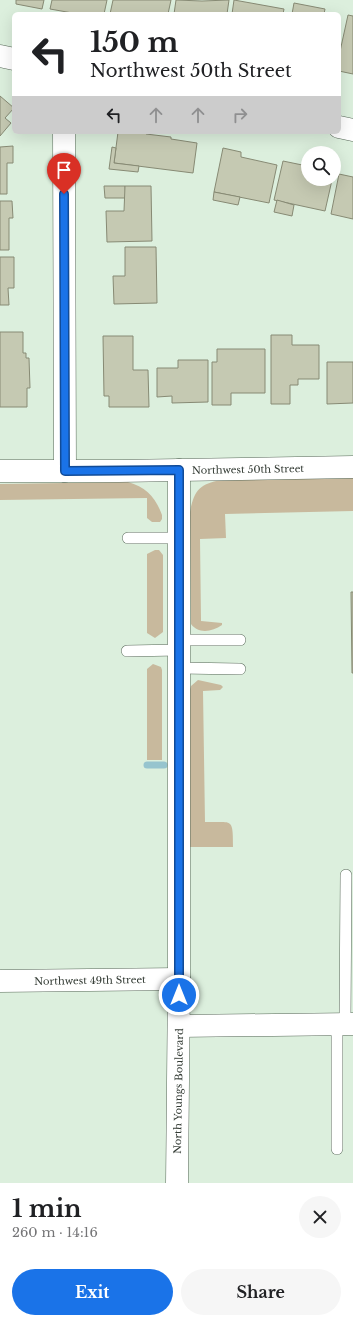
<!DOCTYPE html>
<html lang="en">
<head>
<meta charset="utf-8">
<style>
	body { margin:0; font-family:"Libre Baskerville",serif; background:#f6f6f6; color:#202124; height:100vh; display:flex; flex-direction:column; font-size:15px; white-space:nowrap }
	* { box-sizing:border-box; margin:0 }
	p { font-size:13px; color:#757577 }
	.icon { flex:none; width:22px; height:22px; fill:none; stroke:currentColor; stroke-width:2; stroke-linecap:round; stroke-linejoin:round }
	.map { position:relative; height:1183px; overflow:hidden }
	.side { display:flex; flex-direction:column; background:#fff; flex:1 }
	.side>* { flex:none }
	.banner { position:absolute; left:12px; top:12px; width:329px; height:122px; border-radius:6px; box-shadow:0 4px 16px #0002; background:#fff; color:#202124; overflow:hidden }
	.tools { position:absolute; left:301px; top:146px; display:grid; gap:8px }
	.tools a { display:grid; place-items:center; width:40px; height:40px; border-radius:50%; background:#fff; box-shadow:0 4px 16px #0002; font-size:20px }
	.pin { position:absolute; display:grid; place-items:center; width:34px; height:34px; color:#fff; margin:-41px -17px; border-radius:50% 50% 50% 0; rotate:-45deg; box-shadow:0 0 4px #0007 }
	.pin .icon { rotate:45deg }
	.me { position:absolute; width:44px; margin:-22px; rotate:0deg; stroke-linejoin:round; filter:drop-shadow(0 0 3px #0008) }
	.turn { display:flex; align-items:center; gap:14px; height:84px; padding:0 12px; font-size:18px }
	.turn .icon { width:52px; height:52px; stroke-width:2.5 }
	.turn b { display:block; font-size:28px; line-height:34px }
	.lanes { display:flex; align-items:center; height:38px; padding:0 12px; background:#0003; justify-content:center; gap:20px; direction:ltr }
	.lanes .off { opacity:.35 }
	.round { display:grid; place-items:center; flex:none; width:42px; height:42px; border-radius:21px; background:#f6f6f6 }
	.head { display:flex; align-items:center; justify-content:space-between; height:68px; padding:0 12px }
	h1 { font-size:24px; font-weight:700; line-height:30px }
	.button { display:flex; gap:8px; margin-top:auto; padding:8px 12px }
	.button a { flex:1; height:46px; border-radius:24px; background:#1a73e8; color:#fff; font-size:16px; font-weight:700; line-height:46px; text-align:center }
	.button a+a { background:#f6f6f6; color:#202124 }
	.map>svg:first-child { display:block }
	.green { fill:#c8b99d }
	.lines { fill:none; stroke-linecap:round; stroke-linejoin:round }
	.stream { stroke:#97c4ce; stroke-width:7 }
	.building { fill:#c5c9b2; stroke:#878a74 }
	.service-casing { stroke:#586959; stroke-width:12 }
	.minor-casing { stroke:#586959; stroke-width:23 }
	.tertiary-casing { stroke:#586959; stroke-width:23 }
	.service { stroke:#fff; stroke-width:11 }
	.minor { stroke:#fff; stroke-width:22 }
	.tertiary { stroke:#fff; stroke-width:22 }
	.route-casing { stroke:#114b97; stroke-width:10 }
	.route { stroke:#1a73e8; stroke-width:7 }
	.labels { text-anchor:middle; stroke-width:3.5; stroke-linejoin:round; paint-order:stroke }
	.street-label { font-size:10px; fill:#343c35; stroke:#fff }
</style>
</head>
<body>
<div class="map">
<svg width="353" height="1183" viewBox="0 0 353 1183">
	<rect width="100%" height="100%" fill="#dcefdd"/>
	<!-- green -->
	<g class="green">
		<path d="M353,478V511L225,514L226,538L200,539L201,621L222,623V625C212,632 198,634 191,624L190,512C194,490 200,484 221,480Z"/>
		<path d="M128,482C146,487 156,498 162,515V519L160,522H152L147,518V498L0,500V484Z"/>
		<path d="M155,550H159L163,555V632L155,638L147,633V554Z"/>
		<path d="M153,664L161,667L162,670V760H147V669Z"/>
		<path d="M198,680L221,685L223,687L220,690L203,691L205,822C232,823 233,816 233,847H189L190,689L191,686Z"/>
	</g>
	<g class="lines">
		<!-- stream -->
		<path class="stream" d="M147,765H164"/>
	</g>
	<!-- building -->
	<g class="building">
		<path d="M16,0H44L42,9L16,4Z"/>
		<path d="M52,0H107L104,14H78L50,9Z"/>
		<path d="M113,0H171L168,14H110Z"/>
		<path d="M176,0L202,1L229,0L227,14H174Z"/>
		<path d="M234,0L284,9L283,14H232Z"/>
		<path d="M294,3L325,9L324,14H292Z"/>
		<path d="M348,15L353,16V74L339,71V56Z"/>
		<path d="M0,96L14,108L5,118L11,123L0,136Z"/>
		<path d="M118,132H146V134L171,137V139L197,143L193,173L114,163Z"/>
		<path d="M13,146V163H7V194H0V147Z"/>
		<path d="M112,147L116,148L114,163L139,166L138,172L109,169Z"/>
		<path d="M223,148L241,152V157L277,165L269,203L214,192Z"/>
		<path d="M283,161L307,166L305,174L308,175V179L332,180L325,211L274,200Z"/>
		<path d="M339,174L353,177V219L331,214Z"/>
		<path d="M104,186H125L126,198H105Z"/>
		<path d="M125,186H151L152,241L107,242L106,211H124Z"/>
		<path d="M214,192L240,197L238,205L213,200Z"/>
		<path d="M277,200L294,205L292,216L274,212Z"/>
		<path d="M0,201H12L13,218H9V250H0Z"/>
		<path d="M125,247H156L157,303L114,304L113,276H125Z"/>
		<path d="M0,257H14V288H8L9,305H0Z"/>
		<path d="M0,332H23V353H26V358H29L30,388H27V407H0Z"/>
		<path d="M271,335H292V345H319V379H298V385H290V404H271Z"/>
		<path d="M103,336H133V370H148L149,407H109V396H104Z"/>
		<path d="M217,349H265V393H231V405H212V362H217Z"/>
		<path d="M178,360H208V402L172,403V396L157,397V368H178Z"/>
		<path d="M327,362H353V403L327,404Z"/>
		<path d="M351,592H353V673H352Z"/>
	</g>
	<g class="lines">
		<defs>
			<g id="service">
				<path d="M128,538H179"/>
				<path d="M179,640H240"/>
				<path d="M127,651L179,650"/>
				<path d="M180,668L240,669"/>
				<path d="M337,1024V1149"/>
				<path d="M345,1024L346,875"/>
			</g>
			<g id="minor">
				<path d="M0,56L14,59"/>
				<path d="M339,127L353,130"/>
				<path d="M64,132L65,471"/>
				<path d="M0,981L179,979"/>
				<path d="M179,1026L353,1024"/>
				<path d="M177,1183L179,979V470"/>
			</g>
			<path id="tertiary" d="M0,471H119L353,467"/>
		</defs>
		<!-- service casing -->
		<use href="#service" class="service-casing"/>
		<!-- minor casing -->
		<use href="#minor" class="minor-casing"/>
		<!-- tertiary casing -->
		<use href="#tertiary" class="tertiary-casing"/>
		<!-- service -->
		<use href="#service" class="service"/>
		<!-- minor -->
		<use href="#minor" class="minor"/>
		<!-- tertiary -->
		<use href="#tertiary" class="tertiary"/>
	</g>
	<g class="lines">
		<defs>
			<path id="route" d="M64,194L65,471L179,470V995"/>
		</defs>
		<!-- route casing -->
		<use href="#route" class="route-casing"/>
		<!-- route -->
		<use href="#route" class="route"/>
	</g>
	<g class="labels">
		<!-- street labels -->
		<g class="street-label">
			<text transform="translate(248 469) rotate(-1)" y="4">Northwest 50th Street</text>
			<text transform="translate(90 980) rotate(-1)" y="4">Northwest 49th Street</text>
			<text transform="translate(178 1091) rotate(-89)" y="4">North Youngs Boulevard</text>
		</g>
	</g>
</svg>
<div class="tools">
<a><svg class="icon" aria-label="search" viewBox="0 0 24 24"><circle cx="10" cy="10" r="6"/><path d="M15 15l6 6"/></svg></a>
</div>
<div class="pin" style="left:64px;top:194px;background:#d93025"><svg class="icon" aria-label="arrive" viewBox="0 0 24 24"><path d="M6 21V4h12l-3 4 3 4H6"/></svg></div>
<svg class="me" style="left:179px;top:995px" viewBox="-20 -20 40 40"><circle r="17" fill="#1a73e8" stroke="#fff" stroke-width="3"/><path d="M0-11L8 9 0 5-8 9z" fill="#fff"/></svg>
<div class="banner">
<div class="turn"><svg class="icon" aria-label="left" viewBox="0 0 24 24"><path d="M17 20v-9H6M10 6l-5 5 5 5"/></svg><div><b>150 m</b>Northwest 50th Street</div></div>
<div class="lanes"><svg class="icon" aria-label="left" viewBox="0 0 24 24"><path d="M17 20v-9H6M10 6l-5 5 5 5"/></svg><svg class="icon off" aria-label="ahead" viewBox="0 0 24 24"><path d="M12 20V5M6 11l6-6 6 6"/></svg><svg class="icon off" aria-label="ahead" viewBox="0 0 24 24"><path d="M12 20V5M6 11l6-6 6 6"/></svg><svg class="icon off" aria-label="right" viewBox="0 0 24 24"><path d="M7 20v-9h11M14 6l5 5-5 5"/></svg></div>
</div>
</div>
<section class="side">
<div class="head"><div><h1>1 min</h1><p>260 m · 14:16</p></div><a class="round"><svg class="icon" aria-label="close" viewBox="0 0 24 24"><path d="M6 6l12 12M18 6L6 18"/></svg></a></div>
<div class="button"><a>Exit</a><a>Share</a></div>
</section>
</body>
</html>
